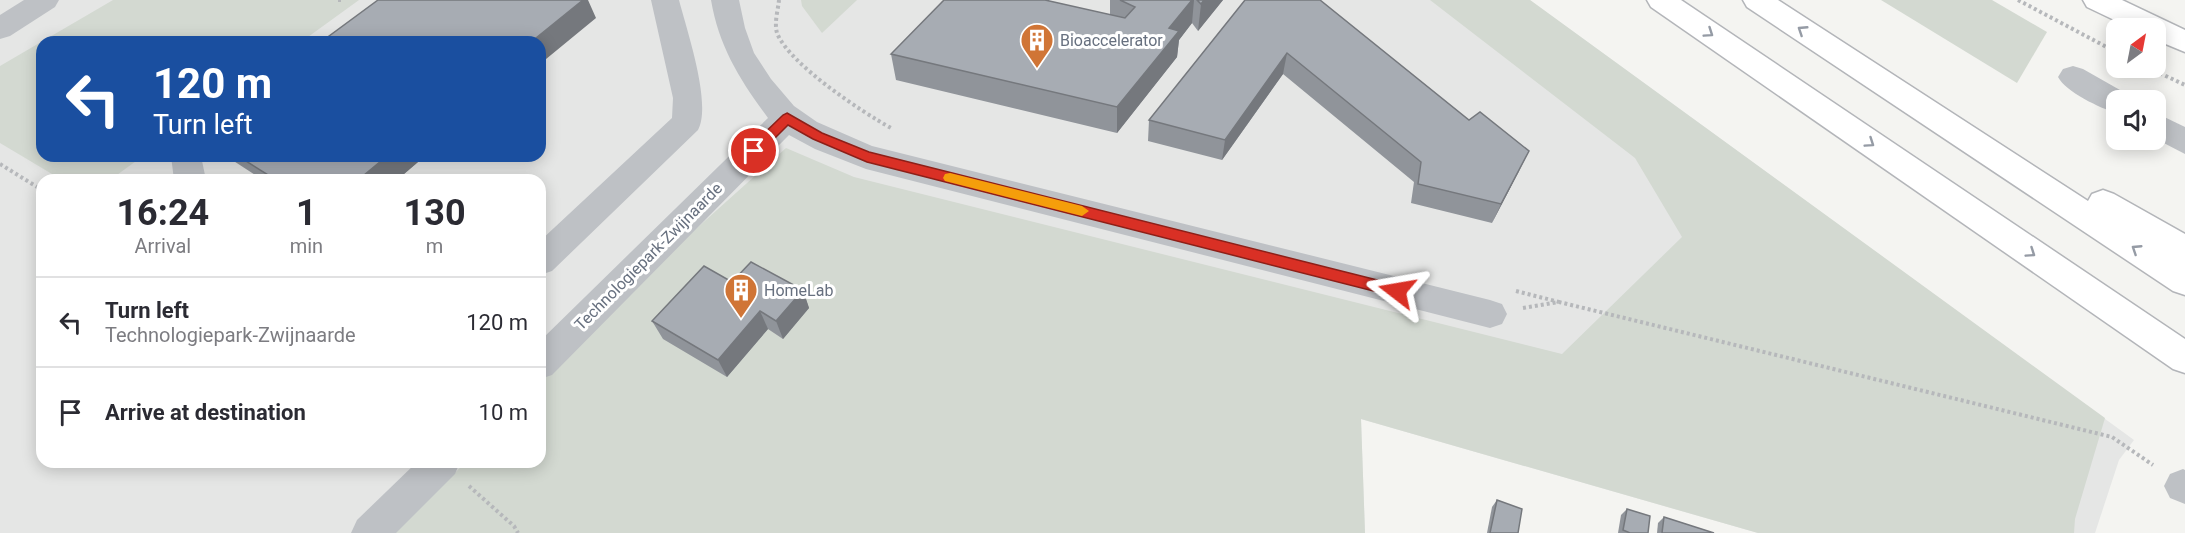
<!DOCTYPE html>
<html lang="en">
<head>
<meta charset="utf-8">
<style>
	body { margin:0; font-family:Roboto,sans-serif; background:#f7f7f7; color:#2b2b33; height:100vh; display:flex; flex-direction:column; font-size:22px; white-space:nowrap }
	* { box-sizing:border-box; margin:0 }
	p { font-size:20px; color:#7c7c81 }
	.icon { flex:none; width:33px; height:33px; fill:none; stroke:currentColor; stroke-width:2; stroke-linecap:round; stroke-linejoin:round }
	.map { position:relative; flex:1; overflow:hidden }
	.sheet { position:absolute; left:36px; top:174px; width:510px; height:294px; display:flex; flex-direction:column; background:#fff; border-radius:18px; box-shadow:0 3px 15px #0003 }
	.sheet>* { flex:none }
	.top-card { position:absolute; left:36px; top:36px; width:510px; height:126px; border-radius:18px; box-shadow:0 3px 15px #0003; background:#1a4fa0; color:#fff; overflow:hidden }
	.needle { width:39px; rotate:32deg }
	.fabs { position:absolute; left:2106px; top:18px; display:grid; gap:12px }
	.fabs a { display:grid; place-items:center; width:60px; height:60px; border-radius:12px; background:#fff; box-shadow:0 3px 15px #0003; font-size:30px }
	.pin { position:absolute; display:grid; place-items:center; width:51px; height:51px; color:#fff; margin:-26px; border:3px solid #fff; border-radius:50%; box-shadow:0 2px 6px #0007 }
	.me { position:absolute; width:66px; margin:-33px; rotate:284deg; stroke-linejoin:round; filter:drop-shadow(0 0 4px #0008) }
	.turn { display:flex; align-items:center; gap:21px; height:126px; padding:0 18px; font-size:27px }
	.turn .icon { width:78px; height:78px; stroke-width:2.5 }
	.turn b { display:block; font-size:42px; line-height:51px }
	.eta { display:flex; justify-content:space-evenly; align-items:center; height:102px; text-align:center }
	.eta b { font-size:36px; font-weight:700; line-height:42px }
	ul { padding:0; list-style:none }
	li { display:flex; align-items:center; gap:18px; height:90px; padding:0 18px; border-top:2px solid #e1e1e2 }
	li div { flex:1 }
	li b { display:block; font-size:22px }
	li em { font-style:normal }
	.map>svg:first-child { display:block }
	.built { fill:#e5e6e5; fill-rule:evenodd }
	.green { fill:#d3d9d1 }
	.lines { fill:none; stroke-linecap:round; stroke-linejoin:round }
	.highway-casing { stroke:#b3b5b9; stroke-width:3 }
	.path { stroke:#b6b8bb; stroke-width:4; stroke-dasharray:3 3; stroke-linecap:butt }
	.minor { fill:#bec1c5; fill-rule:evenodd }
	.highway { fill:#fff; fill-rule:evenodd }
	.wall { fill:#90949a }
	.shaded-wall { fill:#75787d }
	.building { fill:#a7acb3; stroke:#75787d; stroke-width:1.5 }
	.oneway { stroke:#959ba5 }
	.route { fill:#d93025; stroke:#8d1f18; stroke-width:1.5 }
	.slow { fill:#f59e0b }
	.labels { text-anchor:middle; stroke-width:6; stroke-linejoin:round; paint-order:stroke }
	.poi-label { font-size:16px; fill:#67707f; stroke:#fff; text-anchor:start }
	.street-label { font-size:16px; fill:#67707f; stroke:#fff }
</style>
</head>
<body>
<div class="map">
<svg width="2185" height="533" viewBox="0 0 2185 533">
	<rect width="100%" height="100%" fill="#f4f4f1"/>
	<!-- built -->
	<path class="built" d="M0,0H1530L2134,440L2119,460L2095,533H1758L1361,419L1365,533H0ZM42,42H540V156H42ZM42,180H540V462H42Z"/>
	<!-- green -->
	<g class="green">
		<path d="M113,0H359L301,42H42V156H143L110,180H62L0,143V66Z"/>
		<path d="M801,0H857L822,33L802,6Z"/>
		<path d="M1430,0H1530L2105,418L2075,519L2074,533H1758L1361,419L1365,533H393L466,462H540V369L786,148L854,177L1562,354L1682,237L1635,158Z"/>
		<path d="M1881,0H1992L2047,32L2017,83Z"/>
	</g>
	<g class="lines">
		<defs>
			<g id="highway">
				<path d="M1647,0H1681L2185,339V373L2173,369L1651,7Z"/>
				<path d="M1743,0H1778L2088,201L2092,194L2103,190L2114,194L2185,234V295L2173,291L1747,7Z"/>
				<path d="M2083,0H2122L2185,30V52L2156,40V28H2131L2087,7Z"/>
			</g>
		</defs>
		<!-- highway casing -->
		<use href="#highway" class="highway-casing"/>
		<!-- path -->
		<g class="path">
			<path d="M338,0H342"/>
			<path d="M779,0C778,10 774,23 777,33C789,64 862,112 891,128"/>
			<path d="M2018,0L2116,52"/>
			<path d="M2149,68L2185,85"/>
			<path d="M0,164L42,190"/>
			<path d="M1516,291L1559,302"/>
			<path d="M1523,308L1559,302L2112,437L2153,465"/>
			<path d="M469,486L514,526L518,533"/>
		</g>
		<!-- minor -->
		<g class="minor">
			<path d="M24,0H59L55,7L10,36L0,39V15Z"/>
			<path d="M651,0H679C687,31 712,104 698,130L552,271L540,275V241L672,118L673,98Z"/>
			<path d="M711,0H739L745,28L754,53L771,79L794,106L817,122L872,146L1490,300L1502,304L1507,314L1502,324L1490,328L866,169L815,149L789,135L552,375L540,379V341L768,118C740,80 719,47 711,0Z"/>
			<path d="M2073,66L2083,69L2127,94L2130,100H2116V113C2100,108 2066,92 2058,77L2063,69Z"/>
			<path d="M2156,113L2185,127V154L2156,139Z"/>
			<path d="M171,156H201L206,180H174Z"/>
			<path d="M417,462H460L455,474L396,533H351L357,520Z"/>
			<path d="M2183,469L2185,470V504L2170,498L2164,486L2170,474Z"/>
		</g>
		<!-- highway -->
		<use href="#highway" class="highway"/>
	</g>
	<!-- wall -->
	<g class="wall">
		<path d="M1110,0H1223L1198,31L1192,23L1179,40L1177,57L1117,133L896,80L891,54L1110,15Z"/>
		<path d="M1245,0L1519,171L1492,223L1411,203L1414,182L1283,74L1222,160L1148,141L1149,120Z"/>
		<path d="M226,156H425L397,180H263Z"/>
		<path d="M732,282L803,290L809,308L783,339L768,329L727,377L663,339L652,321Z"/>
		<path d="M1497,500L1518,533H1487L1492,507Z"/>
		<path d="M1627,509L1648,533H1618L1621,515Z"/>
		<path d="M1664,517L1714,533H1657L1658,523Z"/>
	</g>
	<!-- shaded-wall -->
	<g class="shaded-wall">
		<path d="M583,0H588L596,18L540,64V42H531Z"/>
		<path d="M1192,0H1194L1192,23L1179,40L1177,57L1117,133V107L1169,28Z"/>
		<path d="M1204,0H1223L1198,31L1201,4Z"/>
		<path d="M1287,53L1283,74L1222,160L1225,140Z"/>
		<path d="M1529,151L1519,171L1492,223L1501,204Z"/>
		<path d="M387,156H425L397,180H358Z"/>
		<path d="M803,290L809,308L783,339L776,321Z"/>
		<path d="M760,311L768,329L727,377L718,360Z"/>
	</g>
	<!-- building -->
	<g class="building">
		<path d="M378,0H583L531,42H321Z"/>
		<path d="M944,0H1045L1125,18L1135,7L1120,0H1192L1169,28L1179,31L1117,107L891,54Z"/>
		<path d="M1197,0H1204L1201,4Z"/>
		<path d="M1245,0H1320L1469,120L1480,112L1529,151L1501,204L1418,184L1421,162L1287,53L1225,140L1149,120Z"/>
		<path d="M238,156H387L358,180H276Z"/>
		<path d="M751,262L803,290L776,321L760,311L718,360L652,321L704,266L732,282Z"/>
		<path d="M1497,500L1522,509L1518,533H1490Z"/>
		<path d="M1627,509L1650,516L1648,533H1630L1623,530Z"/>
		<path d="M1664,517L1714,533H1662Z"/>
	</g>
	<!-- one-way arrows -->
	<defs><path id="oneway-chevron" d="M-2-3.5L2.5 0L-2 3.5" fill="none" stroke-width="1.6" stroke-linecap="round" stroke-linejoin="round" transform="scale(1.5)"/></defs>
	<g class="oneway">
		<use href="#oneway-chevron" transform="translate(1802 30) rotate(-147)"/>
		<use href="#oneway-chevron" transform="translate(1709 33) rotate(34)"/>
		<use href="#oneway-chevron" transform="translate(1870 143) rotate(34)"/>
		<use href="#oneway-chevron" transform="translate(2136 249) rotate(-147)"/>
		<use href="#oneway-chevron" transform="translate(2031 253) rotate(34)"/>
	</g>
	<!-- route -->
	<path class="route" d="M787,113L822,133L869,152L1397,285L1402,287L1404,291L1402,295L1397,297L867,162L813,139L788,125L759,154H750L748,151L750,147L783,115Z"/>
	<!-- slow -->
	<path class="slow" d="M950,173L1082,206L1089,211L1082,216L945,181L943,178L945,174Z"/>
	<!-- icons -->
	<defs>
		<symbol id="building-pin" viewBox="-11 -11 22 30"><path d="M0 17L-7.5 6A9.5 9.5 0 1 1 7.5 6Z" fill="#d07536" stroke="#fff"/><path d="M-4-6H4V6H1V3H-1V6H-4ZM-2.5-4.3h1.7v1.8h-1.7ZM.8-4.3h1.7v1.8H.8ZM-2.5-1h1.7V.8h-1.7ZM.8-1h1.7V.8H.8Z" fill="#fff"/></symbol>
	</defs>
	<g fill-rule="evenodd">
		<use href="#building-pin" x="1018" y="21" width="38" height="52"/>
		<use href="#building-pin" x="722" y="271" width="38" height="52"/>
	</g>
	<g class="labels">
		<!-- poi labels -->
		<g class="poi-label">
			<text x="1060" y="46">Bioaccelerator</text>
			<text x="764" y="296">HomeLab</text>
		</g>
		<!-- street labels -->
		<g class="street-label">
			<text transform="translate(648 256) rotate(-45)" y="6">Technologiepark-Zwijnaarde</text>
		</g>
	</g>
</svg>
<div class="fabs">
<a><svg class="needle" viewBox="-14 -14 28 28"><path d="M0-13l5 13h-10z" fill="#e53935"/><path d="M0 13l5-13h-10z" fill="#7c7c81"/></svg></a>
<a><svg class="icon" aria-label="sound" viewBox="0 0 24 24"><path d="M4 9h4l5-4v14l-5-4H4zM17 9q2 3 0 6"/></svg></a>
</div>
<div class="pin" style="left:754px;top:151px;background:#d93025"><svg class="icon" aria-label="arrive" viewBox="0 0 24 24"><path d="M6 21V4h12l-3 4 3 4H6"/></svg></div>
<svg class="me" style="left:1397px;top:291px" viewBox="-20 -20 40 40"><path d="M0-17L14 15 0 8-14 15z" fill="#d93025" stroke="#fff" stroke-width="4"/></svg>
<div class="top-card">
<div class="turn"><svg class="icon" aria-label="left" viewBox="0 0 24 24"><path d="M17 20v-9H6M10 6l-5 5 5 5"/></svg><div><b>120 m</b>Turn left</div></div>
</div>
<section class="sheet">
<div class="eta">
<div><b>16:24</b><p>Arrival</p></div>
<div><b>1</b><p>min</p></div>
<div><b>130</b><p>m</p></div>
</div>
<ul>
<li><svg class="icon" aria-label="left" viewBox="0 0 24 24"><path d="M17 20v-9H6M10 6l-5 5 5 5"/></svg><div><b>Turn left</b><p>Technologiepark-Zwijnaarde</p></div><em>120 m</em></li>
<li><svg class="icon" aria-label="arrive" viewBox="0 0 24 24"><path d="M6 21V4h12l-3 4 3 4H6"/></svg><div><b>Arrive at destination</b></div><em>10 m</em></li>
</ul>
</section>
</div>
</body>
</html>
